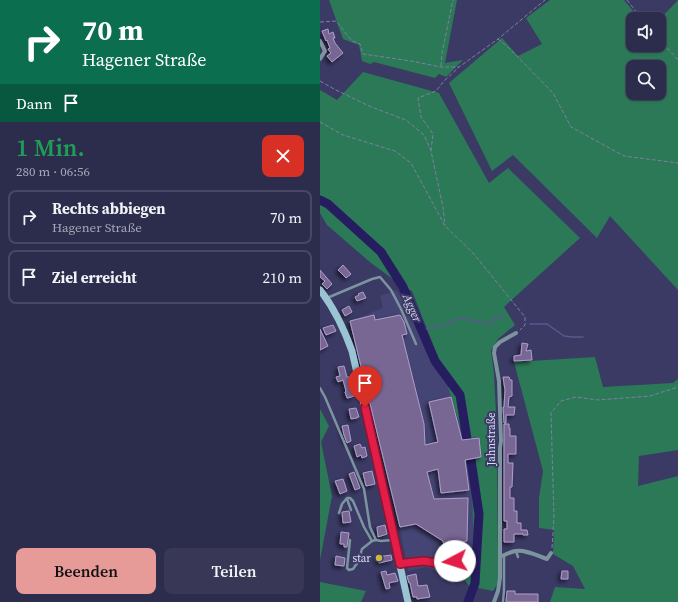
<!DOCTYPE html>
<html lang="de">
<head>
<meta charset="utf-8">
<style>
	body { margin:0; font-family:"Source Serif 4",serif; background:#383856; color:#f1f3f6; height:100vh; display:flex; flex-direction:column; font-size:15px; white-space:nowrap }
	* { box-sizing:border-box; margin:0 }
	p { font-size:13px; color:#a6a7b5 }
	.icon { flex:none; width:22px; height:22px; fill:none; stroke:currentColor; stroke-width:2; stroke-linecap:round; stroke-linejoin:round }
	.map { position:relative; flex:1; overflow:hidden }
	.side { display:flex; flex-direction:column; background:#2c2c4c; width:320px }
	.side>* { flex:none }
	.banner { background:#0b6e4f; color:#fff; overflow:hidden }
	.buttons { position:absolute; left:306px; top:12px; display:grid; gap:8px }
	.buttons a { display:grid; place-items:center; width:40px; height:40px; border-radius:8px; background:#2c2c4c; box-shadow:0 1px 3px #0004,0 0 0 1px #484864; font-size:20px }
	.pin { position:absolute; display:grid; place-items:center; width:34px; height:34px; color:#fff; margin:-41px -17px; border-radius:50% 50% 50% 0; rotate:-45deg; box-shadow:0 0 4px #0007 }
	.pin .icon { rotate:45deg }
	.me { position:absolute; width:44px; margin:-22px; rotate:265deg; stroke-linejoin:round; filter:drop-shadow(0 0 3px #0008) }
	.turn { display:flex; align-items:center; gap:14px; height:84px; padding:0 16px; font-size:18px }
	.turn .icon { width:52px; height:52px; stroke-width:2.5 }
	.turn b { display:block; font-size:28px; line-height:34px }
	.then { display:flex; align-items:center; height:38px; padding:0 16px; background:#0003; gap:8px; font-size:15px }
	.round { display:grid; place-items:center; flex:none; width:42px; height:42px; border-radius:8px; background:#383856 }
	.headline { display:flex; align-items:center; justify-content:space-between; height:68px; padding:0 16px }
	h1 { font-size:24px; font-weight:600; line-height:30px; color:#1e9e55 }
	.button { display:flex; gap:8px; margin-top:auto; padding:8px 16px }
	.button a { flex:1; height:46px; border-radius:8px; background:#e69b98; color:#111; font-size:16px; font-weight:600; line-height:46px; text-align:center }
	.button a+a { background:#383856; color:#f1f3f6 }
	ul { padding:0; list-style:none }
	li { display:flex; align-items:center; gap:12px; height:54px; margin:0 8px 6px; padding:0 8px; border:2px solid #484864; border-radius:8px }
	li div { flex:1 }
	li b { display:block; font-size:15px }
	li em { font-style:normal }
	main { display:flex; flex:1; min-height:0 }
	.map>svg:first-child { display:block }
	.built { fill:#454575 }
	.green { fill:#2c7958; fill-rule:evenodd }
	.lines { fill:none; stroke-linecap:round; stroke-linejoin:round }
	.stream { stroke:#5c578e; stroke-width:1.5 }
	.river { stroke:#251d60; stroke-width:9 }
	.building { fill:#786693; stroke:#af9dcd; filter:url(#shadow) }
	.path { stroke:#7e7fa3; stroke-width:1; stroke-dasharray:4 2; stroke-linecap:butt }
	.lane { stroke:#7b949e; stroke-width:2.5 }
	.street { stroke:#7b949e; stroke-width:4 }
	.secondary { stroke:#9ac4d3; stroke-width:7 }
	.route-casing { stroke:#92132f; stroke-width:10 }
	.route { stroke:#e11d48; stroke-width:7 }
	.poi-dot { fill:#caba3a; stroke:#3a3a65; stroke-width:1.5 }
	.labels { text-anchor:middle; stroke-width:4; stroke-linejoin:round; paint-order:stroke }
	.street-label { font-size:11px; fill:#dddff9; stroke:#3a3a65 }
	.poi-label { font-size:11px; fill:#dddff9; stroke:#3a3a65; text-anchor:end }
	.water-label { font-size:12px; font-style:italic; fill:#d6d8ed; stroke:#3a3a65 }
</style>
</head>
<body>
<main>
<section class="side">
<div class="banner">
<div class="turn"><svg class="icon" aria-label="right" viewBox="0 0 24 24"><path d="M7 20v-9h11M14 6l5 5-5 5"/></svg><div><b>70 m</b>Hagener Straße</div></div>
<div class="then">Dann<svg class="icon" aria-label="arrive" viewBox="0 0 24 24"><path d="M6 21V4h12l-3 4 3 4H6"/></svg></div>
</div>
<div class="headline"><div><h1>1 Min.</h1><p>280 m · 06:56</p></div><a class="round" style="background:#d93025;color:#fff"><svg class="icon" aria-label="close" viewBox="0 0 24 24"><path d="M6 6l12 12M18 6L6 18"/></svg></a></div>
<ul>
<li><svg class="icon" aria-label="right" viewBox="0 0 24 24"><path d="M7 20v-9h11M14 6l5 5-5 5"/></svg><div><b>Rechts abbiegen</b><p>Hagener Straße</p></div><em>70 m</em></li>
<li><svg class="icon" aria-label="arrive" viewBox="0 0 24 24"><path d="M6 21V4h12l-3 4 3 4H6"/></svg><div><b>Ziel erreicht</b></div><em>210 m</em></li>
</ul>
<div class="button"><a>Beenden</a><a>Teilen</a></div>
</section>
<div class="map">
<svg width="358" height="602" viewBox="0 0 358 602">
	<defs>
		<filter id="shadow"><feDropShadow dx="-2.5" dy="2.5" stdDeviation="2" flood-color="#0009"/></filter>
	</defs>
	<rect width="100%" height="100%" fill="#3a3a65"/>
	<!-- built -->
	<path class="built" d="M76,290L92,312L122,367L144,439L159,437L161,458L148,461L152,495L154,544L152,560L145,580H132L126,578V574L106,567L88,571L76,508L30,321L63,308L60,296Z"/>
	<!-- green -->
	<g class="green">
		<path d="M9,0H137L125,63L143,60L126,77L119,74L115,78L54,62L50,64L42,61L39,45L23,39Z"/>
		<path d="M230,0H304L318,17L324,19H313V45H339V20L358,0V290L290,216L277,238L193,155L172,171L129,83L182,38L198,56L222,44L206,18ZM313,67H339V93H313Z"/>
		<path d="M43,72L119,93L169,183L188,168L260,238L184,307L195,325L178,339L171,351L174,374L177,433L178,558V583L173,591L149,586L145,580L152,560L154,544L152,495L148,461L161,458L159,437L144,439L122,367L92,291L81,285L51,263L7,225L0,213V90L17,100Z"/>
		<path d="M275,357L283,387L353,383L358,379V450L319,456L318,486L358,476V602H230L235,587L265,589L253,566L233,554L234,530L219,528V498L223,471L194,362Z"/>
		<path d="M0,409L9,426L1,442L12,496L0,560Z"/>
		<path d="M0,582L46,591L41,602H0Z"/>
	</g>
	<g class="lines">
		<!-- stream -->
		<g class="stream">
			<path d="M210,324H227L244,336L252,337H263"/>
			<path d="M100,326L106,329L115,326L126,325L138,319H146L158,322L170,324L176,316L184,317"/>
		</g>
		<!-- river -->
		<g class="river">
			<path d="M0,200L8,204L61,252L83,287L115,361L140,395L147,439"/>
			<path d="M148,602L155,583L159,514L151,460"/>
		</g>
	</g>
	<!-- building -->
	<g class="building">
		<path d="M8,29L9,34L13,32L15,38H13L15,43L23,53L12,62L7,56L11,53L8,49L10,48L7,40L6,41L2,31Z"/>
		<path d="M23,265L31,274L26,278L18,270Z"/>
		<path d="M0,270L12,284L7,289L2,284L5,281L0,277Z"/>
		<path d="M43,292L46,298L37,301L35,297L39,295L38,294Z"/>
		<path d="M29,306L32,312L25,316L22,310Z"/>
		<path d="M54,315L55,320L80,315L84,322L87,334L82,335L104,424L105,445L118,442L109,402L131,397L142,440L159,438L161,457L145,460L149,490L121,493L118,469L107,472L114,499L148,498L147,541L124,546L123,541L96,524L80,527L30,321Z"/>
		<path d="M13,325L16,331L6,335L3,328Z"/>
		<path d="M0,329L8,346L0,350Z"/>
		<path d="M202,343L208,344L206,351L211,350L212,360L194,361V356L201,355Z"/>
		<path d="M24,366L27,377H30L34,396L28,398H27L25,392L26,391L23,380L18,382L16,377L20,376L18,367Z"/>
		<path d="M183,377H189L190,380H192V396L189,397L188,407H195L194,415H186V423H184L183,407H184L185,390Z"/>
		<path d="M36,408L39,417H37V418L31,419L29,409Z"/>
		<path d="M184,424H189V428H190V436H196V454H188V463H193L192,487H190V498H194V511H197V523H201V530H207L208,535H203V534H194V542H184V529H187V521H184Z"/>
		<path d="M28,425L31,441L27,443L24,435L22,426Z"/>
		<path d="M40,444L42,448L45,447L47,456L42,458L41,455L37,457L34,446Z"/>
		<path d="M52,471L55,484L46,486L43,473Z"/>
		<path d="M34,472L40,488L35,490L29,474Z"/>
		<path d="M23,479L27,491L20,494L15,481Z"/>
		<path d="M29,511L31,522L23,523L22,512Z"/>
		<path d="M65,525L67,534L58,537L57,527Z"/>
		<path d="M21,532L29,533L27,547H24V544H20Z"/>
		<path d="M71,555L72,560L59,563L57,557Z"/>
		<path d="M16,556L25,558L24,566L15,565Z"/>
		<path d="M66,571L67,575L75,573L78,581L69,583L70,588L66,589L61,572Z"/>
		<path d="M242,571H248V579H241Z"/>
		<path d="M96,574L98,586L107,585L110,597L97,599V597H93L90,583H89L87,576Z"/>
		<path d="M187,591H195V594H218V602H186Z"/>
	</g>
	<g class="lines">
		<!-- path -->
		<g class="path">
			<path d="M307,0L322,19"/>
			<path d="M0,22L16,21L32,41L40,44L43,54L91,61L121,67H139"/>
			<path d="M178,39L190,49L233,93L251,127L304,156L358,163"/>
			<path d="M339,39L358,60"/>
			<path d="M121,66L122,53L133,0"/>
			<path d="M0,81L14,89L49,106L86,120L104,135L111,151L123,207L125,225"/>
			<path d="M0,122L23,135L75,151L91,163L125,226L153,253L205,317V325L200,330"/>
			<path d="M111,151L113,134L101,117L98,98L116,91L124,81L139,67L178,39L225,0"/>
			<path d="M232,548L234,518L231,413L241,401L256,397L278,400L330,396L358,387"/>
		</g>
		<!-- lane -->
		<g class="lane">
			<path d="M7,298L52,279L60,277L71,290L81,309L96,344"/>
			<path d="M0,388L5,397L44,489L50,527L56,540L61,541L72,540"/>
			<path d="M27,499L31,510"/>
			<path d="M19,513L22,504L27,498H30L33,501L44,527L52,541L56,540"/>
			<path d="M30,540L27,568L29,570L33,569L38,562L42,549L52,541"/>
			<path d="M196,551L198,557"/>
			<path d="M80,564C90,561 112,560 122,564C124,564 125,566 127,567L128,573L141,571"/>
			<path d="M122,564L148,558"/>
			<path d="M183,602L184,590V556"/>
		</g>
		<!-- street -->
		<g class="street">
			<path d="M0,41L5,51L0,59"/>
			<path d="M180,557C185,555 190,552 195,551C205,549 218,556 227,559L231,553"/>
			<path d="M174,602L178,591L180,578V448L181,441L179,381L174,353L175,347L180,342L196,333"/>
		</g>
		<!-- secondary -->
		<path class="secondary" d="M0,290C15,309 24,329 32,351L60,475L88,602"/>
	</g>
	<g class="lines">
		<defs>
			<path id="route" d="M45,407L80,564L85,563L104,561L122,564L135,561"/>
		</defs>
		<!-- route casing -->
		<use href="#route" class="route-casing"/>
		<!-- route -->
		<use href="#route" class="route"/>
	</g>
	<!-- markers -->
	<circle class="poi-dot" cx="59" cy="558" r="4"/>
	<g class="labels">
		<!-- street labels -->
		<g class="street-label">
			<text transform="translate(171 439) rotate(-90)" y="4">Jahnstraße</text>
		</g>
		<!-- poi labels -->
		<g class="poi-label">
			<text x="51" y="562">star</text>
		</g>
		<!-- water labels -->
		<g class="water-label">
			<text transform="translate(92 308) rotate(67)" y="4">Agger</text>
		</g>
	</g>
</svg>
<div class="buttons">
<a><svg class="icon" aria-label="sound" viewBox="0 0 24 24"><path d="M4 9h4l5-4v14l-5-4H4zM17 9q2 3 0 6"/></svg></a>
<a><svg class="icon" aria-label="search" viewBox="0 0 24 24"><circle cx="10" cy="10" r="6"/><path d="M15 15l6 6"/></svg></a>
</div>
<div class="pin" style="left:45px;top:407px;background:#d93025"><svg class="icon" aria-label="arrive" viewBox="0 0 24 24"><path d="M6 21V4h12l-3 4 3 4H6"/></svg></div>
<svg class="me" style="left:135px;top:561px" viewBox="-20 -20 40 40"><circle r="19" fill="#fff"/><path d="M0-13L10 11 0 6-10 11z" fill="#e11d48"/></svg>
</div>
</main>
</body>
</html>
